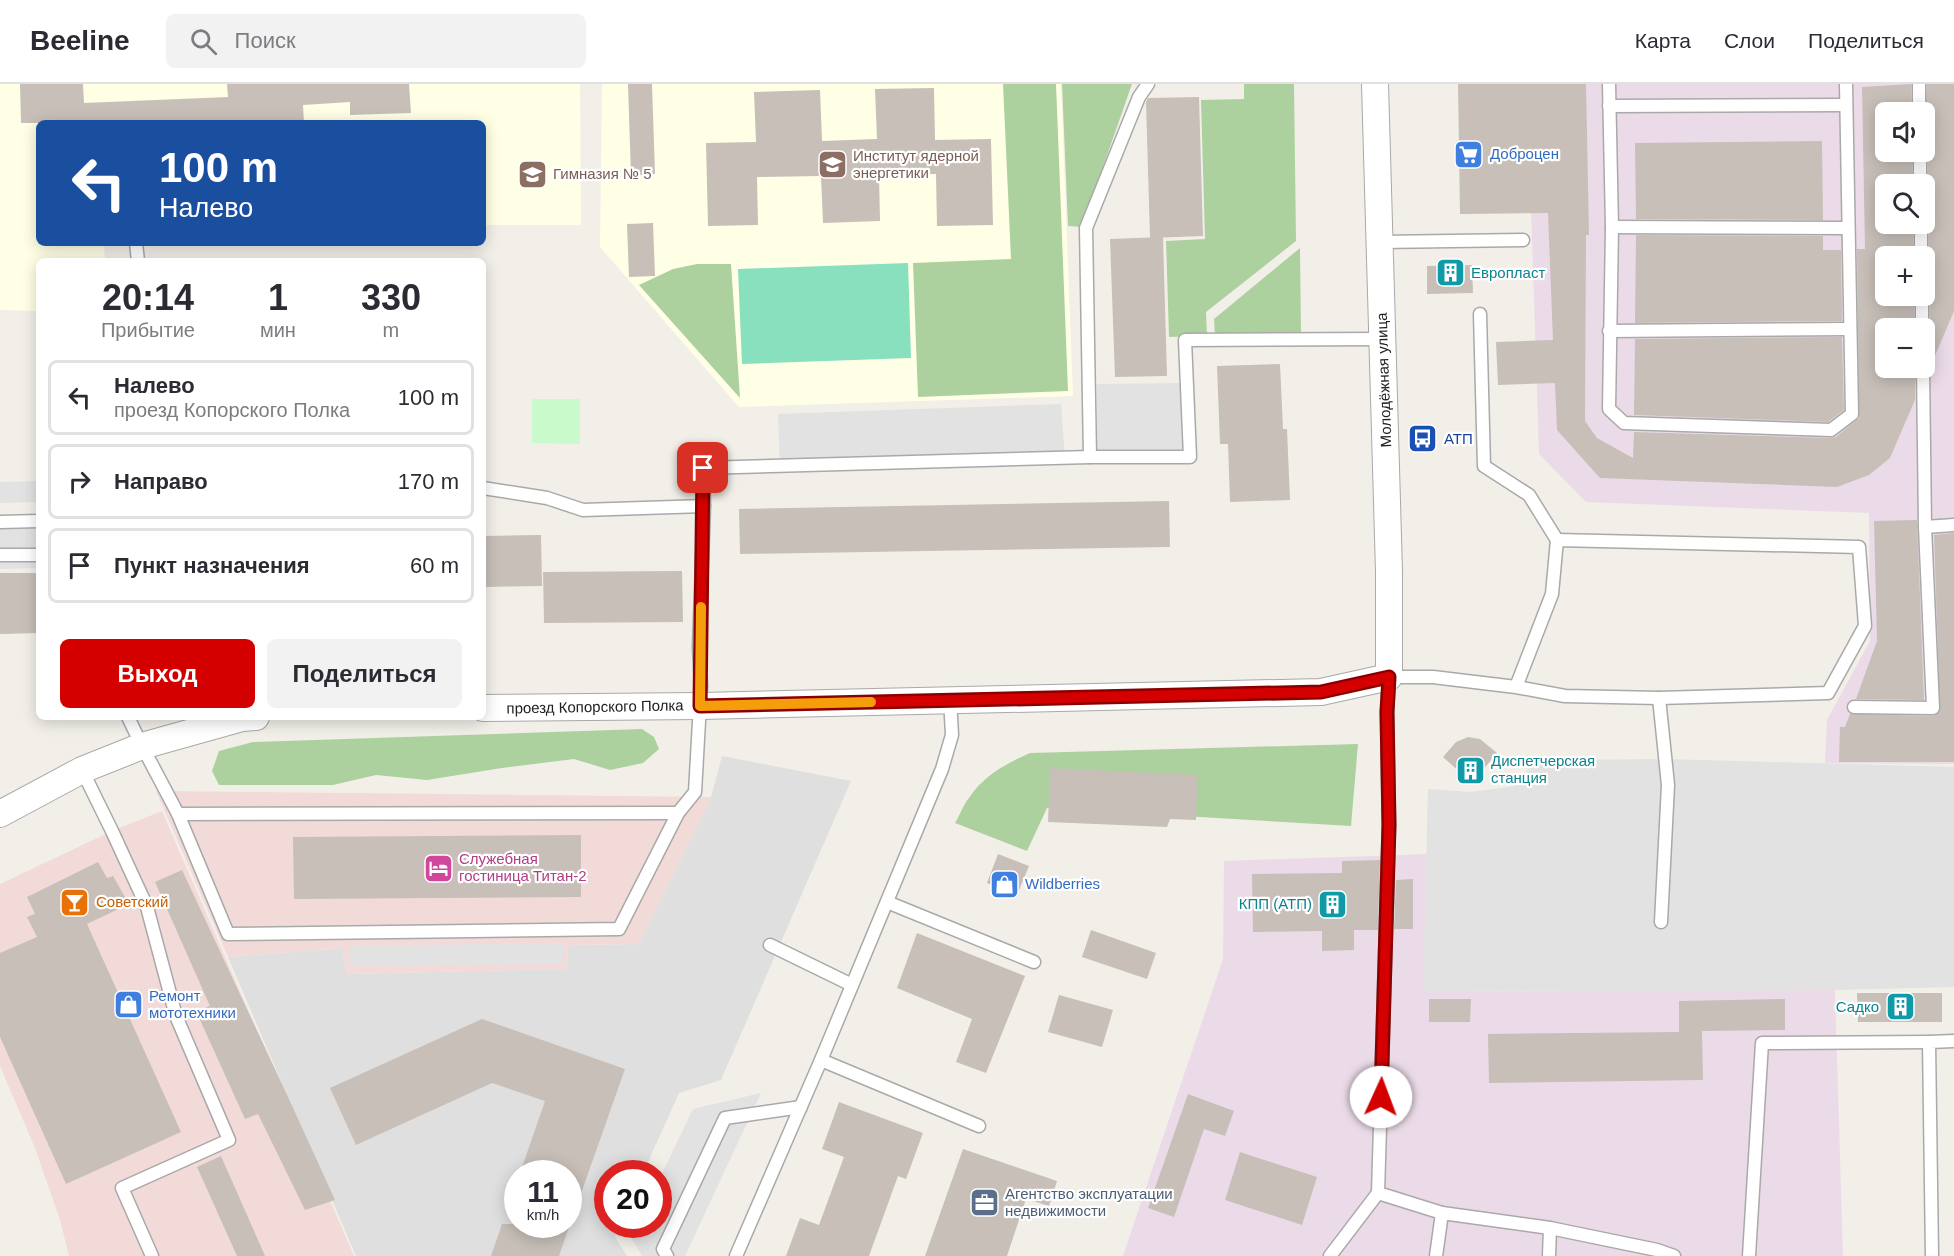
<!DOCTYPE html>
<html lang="ru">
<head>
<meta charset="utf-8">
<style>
	body { margin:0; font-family:Arial,sans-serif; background:#f2f2f3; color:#2b2b33; height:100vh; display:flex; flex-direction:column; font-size:22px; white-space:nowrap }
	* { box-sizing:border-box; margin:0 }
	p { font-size:20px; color:#7c7c81 }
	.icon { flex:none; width:33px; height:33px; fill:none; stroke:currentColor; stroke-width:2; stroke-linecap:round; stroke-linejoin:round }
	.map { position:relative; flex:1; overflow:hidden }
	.side { position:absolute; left:36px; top:174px; width:450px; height:462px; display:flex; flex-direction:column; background:#fff; border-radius:9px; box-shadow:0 3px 15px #0003 }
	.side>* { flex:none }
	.top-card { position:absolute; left:36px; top:36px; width:450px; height:126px; border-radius:9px; box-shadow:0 3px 15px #0003; background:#1a4fa0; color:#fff; overflow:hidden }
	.controls { position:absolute; left:1875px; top:18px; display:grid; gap:12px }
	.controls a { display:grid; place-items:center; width:60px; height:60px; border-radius:9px; background:#fff; box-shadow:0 3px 15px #0003; font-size:30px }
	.speed { position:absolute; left:504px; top:1076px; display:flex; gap:12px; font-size:30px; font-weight:700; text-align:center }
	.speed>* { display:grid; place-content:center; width:78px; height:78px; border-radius:50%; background:#fff; box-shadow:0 3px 15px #0003; line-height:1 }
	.speed small { font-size:15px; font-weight:400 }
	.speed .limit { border:9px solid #d22; background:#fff; color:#111 }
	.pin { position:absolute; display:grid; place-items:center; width:51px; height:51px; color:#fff; margin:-26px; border-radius:12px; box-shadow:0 3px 9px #0006 }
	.me { position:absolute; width:66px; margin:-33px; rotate:2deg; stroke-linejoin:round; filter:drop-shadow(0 0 4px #0008) }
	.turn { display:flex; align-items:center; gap:21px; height:126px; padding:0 24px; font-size:27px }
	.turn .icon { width:78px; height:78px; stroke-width:2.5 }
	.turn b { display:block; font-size:42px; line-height:51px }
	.eta { display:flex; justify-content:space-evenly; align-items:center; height:102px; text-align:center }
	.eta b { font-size:36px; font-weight:700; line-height:42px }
	.primary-button { display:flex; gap:12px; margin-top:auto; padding:12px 24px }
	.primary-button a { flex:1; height:69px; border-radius:9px; background:#d40000; color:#fff; font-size:24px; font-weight:700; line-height:69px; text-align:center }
	.primary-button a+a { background:#f2f2f3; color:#2b2b33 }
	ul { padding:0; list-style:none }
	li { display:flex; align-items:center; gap:18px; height:75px; margin:0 12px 9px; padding:0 12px; border:3px solid #e1e1e2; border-radius:9px }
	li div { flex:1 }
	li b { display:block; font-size:22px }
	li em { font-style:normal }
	header { display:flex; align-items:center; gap:36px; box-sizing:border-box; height:84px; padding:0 30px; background:#fff; border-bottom:2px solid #e1e1e2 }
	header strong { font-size:28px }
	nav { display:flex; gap:33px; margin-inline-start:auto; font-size:21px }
	.search { width:420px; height:54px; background:#f2f2f3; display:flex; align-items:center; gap:15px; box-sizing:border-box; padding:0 21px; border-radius:9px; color:#7c7c81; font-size:22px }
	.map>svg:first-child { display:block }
	.residential { fill:#e0dfdf; fill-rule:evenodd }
	.commercial { fill:#f2dad9 }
	.industrial { fill:#ebdbe8; fill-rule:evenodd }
	.education { fill:#ffffe5 }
	.forest { fill:#add19e }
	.park { fill:#c8facc }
	.pitch { fill:#88e0be }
	.parking { fill:#e2e2e2 }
	.building { fill:#c7bfb8 }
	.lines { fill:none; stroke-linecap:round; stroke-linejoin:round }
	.service-casing { stroke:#a9a9a9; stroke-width:15 }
	.minor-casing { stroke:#a9a9a9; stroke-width:28 }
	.service { stroke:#fff; stroke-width:12 }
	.minor { stroke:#fff; stroke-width:26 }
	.route-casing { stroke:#8a0000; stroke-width:15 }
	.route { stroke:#d40000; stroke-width:10 }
	.slow { stroke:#f59e0b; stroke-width:10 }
	.labels { text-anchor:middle; stroke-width:4.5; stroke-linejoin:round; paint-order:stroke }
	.shop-label { font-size:15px; fill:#366cbe; stroke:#fff; text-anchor:start }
	.education-label { font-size:15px; fill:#785e54; stroke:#fff; text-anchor:start }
	.culture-label { font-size:15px; fill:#0d838f; stroke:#fff; text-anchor:start }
	.street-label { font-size:15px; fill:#222; stroke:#fff }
	.transit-label { font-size:15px; fill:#164399; stroke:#fff; text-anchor:start }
	.hotel-label { font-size:15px; fill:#b23c85; stroke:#fff; text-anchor:start }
	.food-label { font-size:15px; fill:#c56008; stroke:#fff; text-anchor:start }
	.service-label { font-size:15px; fill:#4e5e75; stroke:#fff; text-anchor:start }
</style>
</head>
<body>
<header>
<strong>Beeline</strong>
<div class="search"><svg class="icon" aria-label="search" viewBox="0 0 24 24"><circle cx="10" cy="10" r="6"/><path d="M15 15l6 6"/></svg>Поиск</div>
<nav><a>Карта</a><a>Слои</a><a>Поделиться</a></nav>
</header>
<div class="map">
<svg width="1954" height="1172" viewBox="0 0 1954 1172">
	<rect width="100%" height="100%" fill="#f2efe9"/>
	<!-- residential -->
	<path class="residential" d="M722,672L851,697L721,996L679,1009L643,1089H608V1140H621L615,1153L627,1172H356L228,873L342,864L347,890L567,885L568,861L638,860L711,713ZM518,1089H568V1140H518Z"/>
	<!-- commercial -->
	<g class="commercial">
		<path d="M156,707L711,713L638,860L568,861L567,885L347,890L342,864L228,873Z"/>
		<path d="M162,727L354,1172H69L60,1136L35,1064L0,982V800L112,747Z"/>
	</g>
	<!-- industrial -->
	<g class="industrial">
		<path d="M1527,0H1954V680L1825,679L1827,636L1870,557L1869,429L1586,418L1539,370ZM1886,28H1924V68H1886ZM1886,100H1924V140H1886ZM1886,172H1924V212H1886ZM1886,244H1924V284H1886Z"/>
		<path d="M1427,770L1424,908L1835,906L1843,1172H1123L1223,875L1224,777Z"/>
	</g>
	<!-- education -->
	<g class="education">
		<path d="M0,0H580L581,141H483V39H39V159H149V161H104L105,177H39V227L0,226Z"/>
		<path d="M602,0H1061L1073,312L739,323L600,163Z"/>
	</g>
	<!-- forest -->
	<g class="forest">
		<path d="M1003,0H1056L1068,307L918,313L913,179L1011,175Z"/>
		<path d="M1062,0H1132L1082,143L1068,142Z"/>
		<path d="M1244,0H1294L1296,157L1206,228L1207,252L1169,253L1166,157L1205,155L1201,16L1244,15Z"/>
		<path d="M1300,164L1301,251L1215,253L1214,235Z"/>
		<path d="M697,180H731L740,314L639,201L673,185Z"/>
		<path d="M642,645L654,653L659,665L643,679L610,686L574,675L502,684L427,696L376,691L333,701H219L212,687L219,667L253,658Z"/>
		<path d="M1358,660L1351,742L1047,724L1027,767L955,739C960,731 963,721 969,714C983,692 1007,679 1030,669Z"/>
	</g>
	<!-- park -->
	<path class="park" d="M532,315H580V360L532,359Z"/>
	<!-- pitch -->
	<path class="pitch" d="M908,179L911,274L742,280L738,185Z"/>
	<!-- parking -->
	<g class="parking">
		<path d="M1181,299L1182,366L1097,367V300Z"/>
		<path d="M1061,320L1065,374L780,382L778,330Z"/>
		<path d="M39,397V418L0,419V398Z"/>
		<path d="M39,442V484L0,485V444Z"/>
		<path d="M1666,675L1954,683V903L1835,906L1423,908L1428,705L1471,708L1515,702L1531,682L1542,676Z"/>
		<path d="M563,859L564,880L349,882V862Z"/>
		<path d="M761,1009L685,1172H642L631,1153L637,1140H658L659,1096L693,1025Z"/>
	</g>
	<!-- building -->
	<g class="building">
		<path d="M20,0H83L84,19L228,13L227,0H409L411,29L350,31V18L303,21L304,39H21Z"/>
		<path d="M628,0H652L655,90L631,92Z"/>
		<path d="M1458,0H1586L1589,151H1586L1585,337L1597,354L1633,374L1634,348L1831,354L1836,353L1859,334L1857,165H1865L1862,3L1911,0V28H1886V68H1912V100H1886V140H1913V172H1886V212H1914V244H1886V284H1915V316L1890,374L1869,391L1837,403L1600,394L1557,346L1555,299L1498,301L1496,258L1553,256L1548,129L1460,130Z"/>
		<path d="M1927,0H1954V227L1931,281L1924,276V252L1929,249L1930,244V211L1924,204V179L1929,172V140L1924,133V107L1928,100V68L1924,61Z"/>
		<path d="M934,4L935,56L991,55L993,141L937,142L936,90L879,91L880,137L823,139L821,92L757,93L758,141L708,142L706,59L756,58L754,8L820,6L822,57L877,55L875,5Z"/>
		<path d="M1199,13L1203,152L1150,154L1146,18L1148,14Z"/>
		<path d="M1822,57L1823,136L1636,135L1635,59Z"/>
		<path d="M653,139L655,192L629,193L627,140Z"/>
		<path d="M1636,151L1823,152V166H1841L1842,237L1635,239Z"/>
		<path d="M1163,153L1167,292L1115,293L1110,155Z"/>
		<path d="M1472,181L1473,209L1427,210V182Z"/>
		<path d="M1842,253L1844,326L1828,338L1634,331L1635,255Z"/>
		<path d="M1280,280L1283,345H1287L1290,416L1230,418L1228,360H1220L1217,282Z"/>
		<path d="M1169,417L1170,463L740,470L739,425Z"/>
		<path d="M1917,436L1924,616L1856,615L1877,557L1874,437Z"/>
		<path d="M1954,449V678H1839L1840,643H1845L1850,630L1933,632L1940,627L1934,451Z"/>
		<path d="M541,451L542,502L483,503V452Z"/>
		<path d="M682,487L683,538L544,539L543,488Z"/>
		<path d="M0,489H39V549L0,550Z"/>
		<path d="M1468,653L1480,655L1497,669L1472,699L1443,673L1456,658Z"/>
		<path d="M1050,684L1198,691L1196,736L1170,735L1167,743L1048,738Z"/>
		<path d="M581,751V813L294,815L293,753Z"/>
		<path d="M998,770L1029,782L1017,811L987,799Z"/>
		<path d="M1380,776L1378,846H1354V866L1322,867V847L1253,848L1252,790L1342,789V777Z"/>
		<path d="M98,778L107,794L113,792L129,820L87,840L181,1048L66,1100L0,953V869L37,853L27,833L35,830L27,813Z"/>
		<path d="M182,786L289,1015L335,1116L305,1126L258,1030L245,1035L196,927L210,922L155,798Z"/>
		<path d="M1413,795V845H1394L1396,796Z"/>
		<path d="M1091,846L1156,869L1147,895L1082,873Z"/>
		<path d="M917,849L1025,892L986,989L956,978L972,935L897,904Z"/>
		<path d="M1857,909H1942V938H1858Z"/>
		<path d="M1059,911L1113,926L1102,963L1048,948Z"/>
		<path d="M1429,915H1471L1470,938H1429Z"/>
		<path d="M1785,915V946L1702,947L1703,996L1489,999L1488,950L1679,948V917Z"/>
		<path d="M482,935L625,985L572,1135H568V1089H520L545,1017L492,999L356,1061L330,1004Z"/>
		<path d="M1188,1010L1234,1027L1225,1052L1204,1045L1174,1133L1148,1124Z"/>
		<path d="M839,1018L923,1049L906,1095L898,1092L869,1172H786L800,1134L819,1141L844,1073L822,1065Z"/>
		<path d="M963,1065L1057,1097L1049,1122L1026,1115L1007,1172H925Z"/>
		<path d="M1240,1068L1317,1093L1302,1141L1225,1116Z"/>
		<path d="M221,1072L265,1172H237L197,1083Z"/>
		<path d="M502,1140H570L559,1172H491Z"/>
	</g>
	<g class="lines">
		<defs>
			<g id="service">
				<path d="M1609,0L1612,143L1609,325L1624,339L1831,346L1852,330L1846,0"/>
				<path d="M1919,0V28"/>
				<path d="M1609,22L1846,21"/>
				<path d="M1920,68V100"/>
				<path d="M1921,140V172"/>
				<path d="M1612,143L1847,144"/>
				<path d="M1380,158L1523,156"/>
				<path d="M136,159L138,177"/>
				<path d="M1922,212V244"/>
				<path d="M1480,230L1484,382L1529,411L1557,456"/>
				<path d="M1609,247L1850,245"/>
				<path d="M1090,373H1190L1185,256L1383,255"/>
				<path d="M483,404L547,414L583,426L704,422"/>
				<path d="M0,438L39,437"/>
				<path d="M1925,443L1954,441"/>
				<path d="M0,471H39"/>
				<path d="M1516,603L1552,510L1557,456L1859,463L1865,542L1828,609L1659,614L1565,612L1516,603L1433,593H1389L1387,628L1389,742L1378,1109L1442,1129L1550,1144L1657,1166L1674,1172"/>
				<path d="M1659,614L1668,701L1661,838"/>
				<path d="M1854,623L1933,624L1925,443L1923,284"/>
				<path d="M128,633L142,662L178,730L228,850L619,845L678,729L695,708L701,602L699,563L704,422L703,384L1090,373L1086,144L1139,13L1148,0"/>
				<path d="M82,686L112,747L147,823L176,932L229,1056L122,1104L152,1172"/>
				<path d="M178,730L678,729"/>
				<path d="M887,818L1034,878"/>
				<path d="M770,861L852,901"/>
				<path d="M821,976L979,1042"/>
				<path d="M667,1172L663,1165L725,1034L801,1023"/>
				<path d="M736,1172L821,976L942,685L952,651L950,615"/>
				<path d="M1330,1172L1378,1109"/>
				<path d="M1436,1172L1442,1129"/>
				<path d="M1549,1172L1550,1144"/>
				<path d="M1749,1172L1762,959L1929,958"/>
				<path d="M1932,1172L1929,958L1954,957"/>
			</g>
			<g id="minor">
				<path d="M483,624L700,622L1321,608L1389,593V488L1375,0"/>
				<path d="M0,730L82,686L142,662L242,634L256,633"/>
			</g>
		</defs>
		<!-- service casing -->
		<use href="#service" class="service-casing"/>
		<!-- minor casing -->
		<use href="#minor" class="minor-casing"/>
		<!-- service -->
		<use href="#service" class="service"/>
		<!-- minor -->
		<use href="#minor" class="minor"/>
	</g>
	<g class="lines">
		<defs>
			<path id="route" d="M703,384L700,622L1321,608L1389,593L1387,628L1389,741L1381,1013"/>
		</defs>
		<!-- route casing -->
		<use href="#route" class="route-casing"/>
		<!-- route -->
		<use href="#route" class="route"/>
		<!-- slow -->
		<path class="slow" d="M701,523L700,622L871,618"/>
	</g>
	<!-- icons -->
	<defs>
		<symbol id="supermarket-square" viewBox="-11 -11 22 22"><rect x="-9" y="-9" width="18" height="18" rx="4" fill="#3f7fe0" stroke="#fff"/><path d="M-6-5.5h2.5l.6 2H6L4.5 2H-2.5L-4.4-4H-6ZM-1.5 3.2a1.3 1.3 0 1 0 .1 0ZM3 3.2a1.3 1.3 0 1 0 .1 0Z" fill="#fff"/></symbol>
		<symbol id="university-square" viewBox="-11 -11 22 22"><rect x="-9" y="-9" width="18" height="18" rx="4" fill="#8d6e63" stroke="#fff"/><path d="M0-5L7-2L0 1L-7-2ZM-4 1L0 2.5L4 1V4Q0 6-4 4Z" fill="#fff"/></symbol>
		<symbol id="school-square" viewBox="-11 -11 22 22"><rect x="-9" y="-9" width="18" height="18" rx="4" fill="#8d6e63" stroke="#fff"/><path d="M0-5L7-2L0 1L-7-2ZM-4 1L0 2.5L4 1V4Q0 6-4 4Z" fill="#fff"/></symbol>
		<symbol id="building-square" viewBox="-11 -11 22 22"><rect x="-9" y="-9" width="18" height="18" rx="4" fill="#0f9aa8" stroke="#fff"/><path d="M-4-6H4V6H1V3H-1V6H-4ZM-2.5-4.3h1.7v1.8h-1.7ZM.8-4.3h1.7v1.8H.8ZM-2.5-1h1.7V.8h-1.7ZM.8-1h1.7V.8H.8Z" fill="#fff"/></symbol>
		<symbol id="bus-square" viewBox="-11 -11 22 22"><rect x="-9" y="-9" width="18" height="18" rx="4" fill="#1a4fb4" stroke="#fff"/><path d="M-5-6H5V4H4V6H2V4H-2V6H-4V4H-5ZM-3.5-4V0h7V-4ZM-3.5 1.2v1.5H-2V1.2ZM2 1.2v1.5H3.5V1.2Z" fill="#fff"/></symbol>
		<symbol id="hotel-square" viewBox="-11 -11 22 22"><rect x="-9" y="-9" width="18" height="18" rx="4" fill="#d1479c" stroke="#fff"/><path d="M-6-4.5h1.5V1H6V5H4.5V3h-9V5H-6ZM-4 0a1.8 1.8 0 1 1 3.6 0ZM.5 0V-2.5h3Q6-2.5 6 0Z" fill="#fff"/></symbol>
		<symbol id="shop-square" viewBox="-11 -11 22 22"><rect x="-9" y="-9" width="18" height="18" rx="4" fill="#3f7fe0" stroke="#fff"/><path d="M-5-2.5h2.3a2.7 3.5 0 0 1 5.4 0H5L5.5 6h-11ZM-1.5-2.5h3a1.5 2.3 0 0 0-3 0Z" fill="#fff"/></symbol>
		<symbol id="bar-square" viewBox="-11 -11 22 22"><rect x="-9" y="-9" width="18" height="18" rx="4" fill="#e8710a" stroke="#fff"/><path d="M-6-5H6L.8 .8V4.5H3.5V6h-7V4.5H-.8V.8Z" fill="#fff"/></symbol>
		<symbol id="office-square" viewBox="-11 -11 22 22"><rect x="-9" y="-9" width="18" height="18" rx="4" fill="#5c6f8a" stroke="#fff"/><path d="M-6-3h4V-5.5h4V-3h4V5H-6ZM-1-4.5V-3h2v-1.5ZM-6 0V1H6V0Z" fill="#fff"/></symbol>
	</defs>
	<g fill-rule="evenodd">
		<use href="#supermarket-square" x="1452" y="54" width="33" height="33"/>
		<use href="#university-square" x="816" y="64" width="33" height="33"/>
		<use href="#school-square" x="516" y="74" width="33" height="33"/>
		<use href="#building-square" x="1434" y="172" width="33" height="33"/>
		<use href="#bus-square" x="1406" y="338" width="33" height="33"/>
		<use href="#building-square" x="1454" y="670" width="33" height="33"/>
		<use href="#hotel-square" x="422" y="768" width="33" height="33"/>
		<use href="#shop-square" x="988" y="784" width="33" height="33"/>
		<use href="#bar-square" x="58" y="802" width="33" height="33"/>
		<use href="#building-square" x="1316" y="804" width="33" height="33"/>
		<use href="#shop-square" x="112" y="904" width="33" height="33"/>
		<use href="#building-square" x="1884" y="906" width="33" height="33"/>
		<use href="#office-square" x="968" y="1102" width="33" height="33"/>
	</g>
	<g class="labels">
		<!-- shop labels -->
		<g class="shop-label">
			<text x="1490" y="75">Доброцен</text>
			<text x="1025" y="805">Wildberries</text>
			<text x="149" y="917">Ремонт<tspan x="149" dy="17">мототехники</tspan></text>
		</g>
		<!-- education labels -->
		<g class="education-label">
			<text x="853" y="77">Институт ядерной<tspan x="853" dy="17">энергетики</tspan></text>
			<text x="553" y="95">Гимназия № 5</text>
		</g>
		<!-- culture labels -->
		<g class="culture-label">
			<text x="1471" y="194">Европласт</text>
			<text x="1491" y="682">Диспетчерская<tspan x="1491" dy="17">станция</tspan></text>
			<text x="1312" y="825" text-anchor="end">КПП (АТП)</text>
			<text x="1879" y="928" text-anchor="end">Садко</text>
		</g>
		<!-- street labels -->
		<g class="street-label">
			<text transform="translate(1384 296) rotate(-92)" y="5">Молодёжная улица</text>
			<text transform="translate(595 623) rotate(-1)" y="5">проезд Копорского Полка</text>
		</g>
		<!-- transit labels -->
		<g class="transit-label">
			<text x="1444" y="360">АТП</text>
		</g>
		<!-- hotel labels -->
		<g class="hotel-label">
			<text x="459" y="780">Служебная<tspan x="459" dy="17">гостиница Титан-2</tspan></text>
		</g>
		<!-- food labels -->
		<g class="food-label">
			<text x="96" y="823">Советский</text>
		</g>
		<!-- service labels -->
		<g class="service-label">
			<text x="1005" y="1115">Агентство эксплуатации<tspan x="1005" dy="17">недвижимости</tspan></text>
		</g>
	</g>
</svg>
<div class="controls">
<a><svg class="icon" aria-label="sound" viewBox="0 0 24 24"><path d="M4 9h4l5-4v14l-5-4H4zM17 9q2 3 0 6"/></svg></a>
<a><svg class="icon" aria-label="search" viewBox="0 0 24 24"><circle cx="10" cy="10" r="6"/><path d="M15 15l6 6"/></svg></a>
<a>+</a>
<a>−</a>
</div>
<div class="speed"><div>11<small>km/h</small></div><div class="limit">20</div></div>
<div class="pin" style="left:703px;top:384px;background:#d93025"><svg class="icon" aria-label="arrive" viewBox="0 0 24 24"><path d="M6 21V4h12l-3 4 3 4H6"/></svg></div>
<svg class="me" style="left:1381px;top:1013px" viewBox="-20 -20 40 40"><circle r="19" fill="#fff"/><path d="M0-13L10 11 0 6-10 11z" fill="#d40000"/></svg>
<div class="top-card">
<div class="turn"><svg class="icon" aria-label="left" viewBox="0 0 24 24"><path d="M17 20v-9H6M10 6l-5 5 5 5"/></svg><div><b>100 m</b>Налево</div></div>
</div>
<section class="side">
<div class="eta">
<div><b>20:14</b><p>Прибытие</p></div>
<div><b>1</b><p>мин</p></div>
<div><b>330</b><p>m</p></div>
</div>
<ul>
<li><svg class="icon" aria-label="left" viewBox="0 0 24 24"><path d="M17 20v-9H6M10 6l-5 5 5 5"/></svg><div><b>Налево</b><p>проезд Копорского Полка</p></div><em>100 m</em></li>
<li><svg class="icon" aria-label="right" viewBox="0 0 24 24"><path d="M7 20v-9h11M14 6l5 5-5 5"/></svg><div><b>Направо</b></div><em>170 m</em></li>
<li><svg class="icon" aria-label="arrive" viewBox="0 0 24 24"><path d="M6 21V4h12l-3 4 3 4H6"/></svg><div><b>Пункт назначения</b></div><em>60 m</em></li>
</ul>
<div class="primary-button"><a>Выход</a><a>Поделиться</a></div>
</section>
</div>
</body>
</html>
